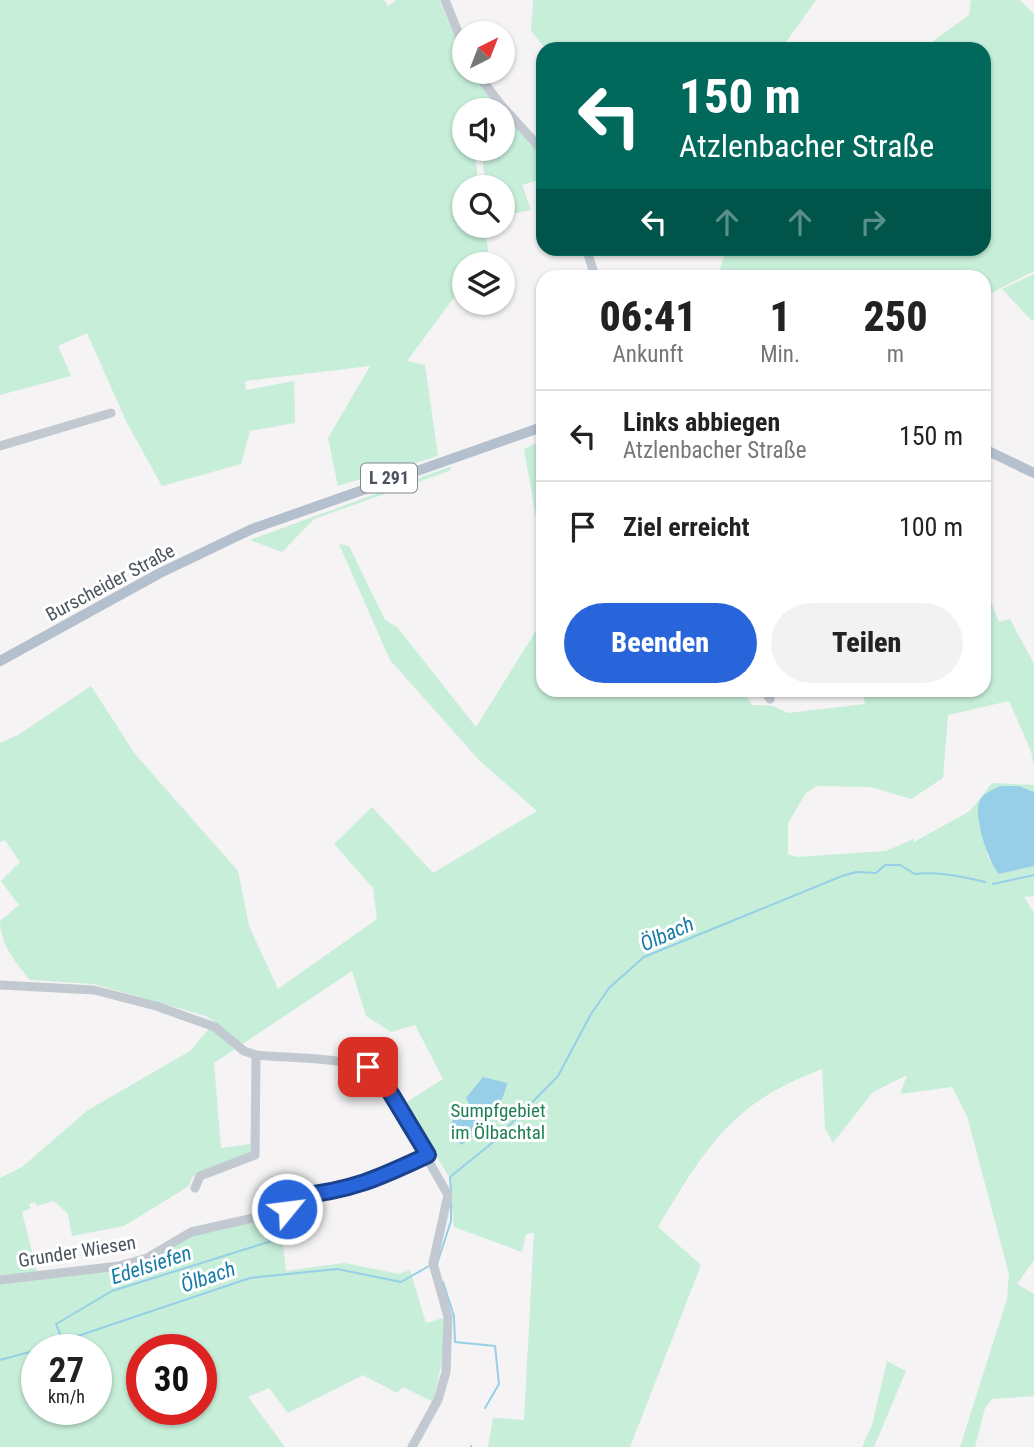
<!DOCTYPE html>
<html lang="de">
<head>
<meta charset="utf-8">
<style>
	body { margin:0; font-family:"Roboto Condensed",sans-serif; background:#f2f2f2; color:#222; height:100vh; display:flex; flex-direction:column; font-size:26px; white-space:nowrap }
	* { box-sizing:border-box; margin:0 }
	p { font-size:23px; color:#767676 }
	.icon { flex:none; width:38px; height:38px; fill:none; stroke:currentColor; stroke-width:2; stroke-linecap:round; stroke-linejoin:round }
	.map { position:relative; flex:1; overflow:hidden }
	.sheet { position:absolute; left:536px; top:270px; width:455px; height:427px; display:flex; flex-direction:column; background:#fff; border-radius:21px; box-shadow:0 2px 5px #0004 }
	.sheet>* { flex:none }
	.guide { position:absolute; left:536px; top:42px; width:455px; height:214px; border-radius:21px; box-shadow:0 2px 5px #0004; background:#00695c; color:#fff; overflow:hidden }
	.needle { width:46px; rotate:42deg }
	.buttons { position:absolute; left:452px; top:21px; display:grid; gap:14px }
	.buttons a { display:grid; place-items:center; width:63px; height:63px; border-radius:50%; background:#fff; box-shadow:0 2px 5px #0004; font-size:35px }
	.speed { position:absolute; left:21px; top:1334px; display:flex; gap:14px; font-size:35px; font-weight:700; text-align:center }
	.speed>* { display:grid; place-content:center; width:91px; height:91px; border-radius:50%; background:#fff; box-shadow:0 2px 5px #0004; line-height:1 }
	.speed small { font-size:18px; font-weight:400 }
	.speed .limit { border:10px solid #d22; background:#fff; color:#111 }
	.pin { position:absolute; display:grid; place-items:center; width:60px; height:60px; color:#fff; margin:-30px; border-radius:14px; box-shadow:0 4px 10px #0006 }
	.me { position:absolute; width:77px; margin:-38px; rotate:61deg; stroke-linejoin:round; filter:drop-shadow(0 0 5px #0008) }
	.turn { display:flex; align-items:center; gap:24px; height:147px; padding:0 28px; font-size:32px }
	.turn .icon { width:91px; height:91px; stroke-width:2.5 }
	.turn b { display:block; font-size:49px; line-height:60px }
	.lanes { display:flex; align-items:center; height:66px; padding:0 28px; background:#0003; justify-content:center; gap:35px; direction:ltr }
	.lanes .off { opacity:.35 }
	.eta { display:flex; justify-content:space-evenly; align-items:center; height:119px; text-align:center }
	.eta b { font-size:42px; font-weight:800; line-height:49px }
	.action { display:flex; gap:14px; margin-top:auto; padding:14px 28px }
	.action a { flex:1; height:80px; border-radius:42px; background:#2865da; color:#fff; font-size:28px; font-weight:800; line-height:80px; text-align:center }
	.action a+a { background:#f2f2f2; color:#222 }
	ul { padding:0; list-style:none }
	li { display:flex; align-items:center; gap:21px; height:91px; padding:0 28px; border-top:2px solid #e0e0e0 }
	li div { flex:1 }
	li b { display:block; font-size:26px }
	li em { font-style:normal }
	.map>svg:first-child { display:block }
	.green { fill:#c6eed9; fill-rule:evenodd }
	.water { fill:#96cfe7 }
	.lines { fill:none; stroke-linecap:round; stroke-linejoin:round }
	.stream { stroke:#96cfe7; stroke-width:2 }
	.minor { stroke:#c2c9d0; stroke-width:9 }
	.major { stroke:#b5c0cf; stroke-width:10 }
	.route-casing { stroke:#1a428e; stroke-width:18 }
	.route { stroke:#2865da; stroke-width:12 }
	.labels { text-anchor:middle; stroke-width:6; stroke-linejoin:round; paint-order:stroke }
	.shield { fill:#fff; stroke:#81878f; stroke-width:2 }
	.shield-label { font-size:18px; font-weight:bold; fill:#4b545f }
	.street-label { font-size:19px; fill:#4b545f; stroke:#fff }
	.park-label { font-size:19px; fill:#1f7e57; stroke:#fff }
	.water-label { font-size:21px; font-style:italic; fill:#177ba7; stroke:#fff }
</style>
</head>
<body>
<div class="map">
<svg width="1034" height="1447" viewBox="0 0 1034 1447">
	<rect width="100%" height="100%" fill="#f5f3f3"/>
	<!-- green -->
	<g class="green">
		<path d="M0,0H384L388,6L396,0H439L464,57V72H472L496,104L482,110H464V149H478L479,153L475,155L479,187H464V226H485L488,251L478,264H464V284L407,361L425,365L438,456L338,486L328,438L370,366L245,381L246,390L294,381L295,423L250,431L241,464L162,486L127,423L87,333L58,346L71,376L0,395Z"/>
		<path d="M533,0H816L781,49H546L531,31Z"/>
		<path d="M971,0H1020L1034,14V271L984,297V276H694L696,271L719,272L724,256H764L765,249L984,248V49H922L969,15Z"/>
		<path d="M502,111L542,155V179L522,185L531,210L502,216V187H486L481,149H502Z"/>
		<path d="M1034,274V319L1032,321L1002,289Z"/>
		<path d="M542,440V552L524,449Z"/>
		<path d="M452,466L449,471L314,519L282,552L250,540Z"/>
		<path d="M339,544L349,546L385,620L397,627L476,727L542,621V690H742L752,705L773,706L788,713L865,704L862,690H984V592L988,594L999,622L1010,619L1034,664V766L1031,751L1009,701L948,715L943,778L911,799L871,787L817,786L806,793L788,823V854L796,857L886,851L913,839L914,842L970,811L992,783L1034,785V792L1019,786L980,821L988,858L999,874L1034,866V896L1024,897L1034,913V1260L1017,1284L1034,1294V1396L992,1399L985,1408L975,1447H960L1007,1299L1009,1274L967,1116L952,1087L900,1094L907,1075L873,1092L833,1143L825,1128L822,1069C731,1103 706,1147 658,1227L701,1265L630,1447H488L493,1418L524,1420L534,1233L526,1234L522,1252L454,1227L449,1177L405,1103L443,1079L415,1025L391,1032L366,1016L352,971L214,1063L221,1148L250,1144L251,1153L192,1177L189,1186L124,1226L72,1236L68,1214L54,1201L37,1206L35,1202L29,1204L31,1208L22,1212L37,1272L91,1268L144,1257L183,1232L279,1209L286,1271L344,1263L399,1274L410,1270L426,1323L443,1318L445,1348L433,1402L403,1387L397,1393L363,1375L288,1413L269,1388L248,1397L285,1447H0V1178L22,1167L88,1110L190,1051L215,1022L206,1016L94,984L30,980C16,963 0,944 0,921L19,905L1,881L20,862L5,840L0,842V743L18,735L91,686L135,754L238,871L249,926L278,989L377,919L373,888L334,844L372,807L433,873L537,811L479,760L390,660ZM37,1349H96V1409H37ZM142,1349H201V1409H142Z"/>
		<path d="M887,1361L906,1371L874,1447H862L872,1425Z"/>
	</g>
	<!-- water -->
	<g class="water">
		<path d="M1001,786H1019L1034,792V866L999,874C989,864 974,818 979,803C982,793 992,790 1001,786Z"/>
		<path d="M483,1077L507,1083C502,1108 484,1132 461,1145L450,1129L454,1115L463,1114L470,1106L466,1098Z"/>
	</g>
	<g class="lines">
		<!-- stream -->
		<g class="stream">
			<path d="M993,884L1034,875"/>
			<path d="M451,1193L450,1177L492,1143L558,1076L591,1014L609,988L644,957L842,876L856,872L876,873L885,865H900L915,874C937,871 962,876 985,882"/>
			<path d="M437,1264L451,1221V1202"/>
			<path d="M443,1282L454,1316L455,1342L495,1346L499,1384L485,1408"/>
			<path d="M63,1341L56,1324L112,1291L278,1239"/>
			<path d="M39,1349L250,1278L337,1269L401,1282L429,1266"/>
			<path d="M0,1360L37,1350"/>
			<path d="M471,1447V1446"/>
		</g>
		<!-- minor -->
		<g class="minor">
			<path d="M445,0L464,47"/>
			<path d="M476,72L501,105L542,150"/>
			<path d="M586,248L595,276"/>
			<path d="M0,446L111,413"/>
			<path d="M764,690L770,699"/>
			<path d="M0,985L94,990L156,1006L215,1027L244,1051L256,1055C289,1059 358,1055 381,1078L448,1195L433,1263L448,1317L446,1372L438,1400L412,1447"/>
			<path d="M195,1188L200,1176L255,1155L256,1055"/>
			<path d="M0,1280L119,1266L147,1258L191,1232L280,1212L287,1209L296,1196C353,1191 377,1179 428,1155"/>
		</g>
		<!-- major -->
		<g class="major">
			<path d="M984,449L1034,473"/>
			<path d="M0,661L160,573L252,529L542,427"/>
		</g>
	</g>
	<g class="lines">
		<defs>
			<path id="route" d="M287,1209L296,1196C351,1191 379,1178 428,1155L387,1087L368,1067"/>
		</defs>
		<!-- route casing -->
		<use href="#route" class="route-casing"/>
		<!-- route -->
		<use href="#route" class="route"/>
	</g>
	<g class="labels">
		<!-- shield labels -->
		<rect class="shield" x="361" y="463.5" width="56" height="29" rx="5"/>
		<g class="shield-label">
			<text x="389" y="484">L 291</text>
		</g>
		<!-- street labels -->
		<g class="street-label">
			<text transform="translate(110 582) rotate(-28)" y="7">Burscheider Straße</text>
			<text transform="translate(77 1251) rotate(-9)" y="7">Grunder Wiesen</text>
		</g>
		<!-- park labels -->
		<g class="park-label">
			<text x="498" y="1117">Sumpfgebiet<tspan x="498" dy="22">im Ölbachtal</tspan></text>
		</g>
		<!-- water labels -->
		<g class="water-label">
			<text transform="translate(667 934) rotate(-24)" y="7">Ölbach</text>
			<text transform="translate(151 1265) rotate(-18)" y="7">Edelsiefen</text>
			<text transform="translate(208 1277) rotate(-19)" y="7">Ölbach</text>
		</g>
	</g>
</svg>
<div class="buttons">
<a><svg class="needle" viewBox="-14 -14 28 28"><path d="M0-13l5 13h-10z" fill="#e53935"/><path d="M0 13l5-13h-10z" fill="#767676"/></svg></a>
<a><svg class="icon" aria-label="sound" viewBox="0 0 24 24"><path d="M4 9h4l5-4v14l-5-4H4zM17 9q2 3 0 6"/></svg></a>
<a><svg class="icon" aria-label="search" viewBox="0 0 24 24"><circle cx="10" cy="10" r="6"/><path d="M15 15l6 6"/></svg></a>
<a><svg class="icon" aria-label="layers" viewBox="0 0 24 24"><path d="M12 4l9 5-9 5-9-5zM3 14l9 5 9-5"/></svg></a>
</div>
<div class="speed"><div>27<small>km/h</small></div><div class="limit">30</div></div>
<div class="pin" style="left:368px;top:1067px;background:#d93025"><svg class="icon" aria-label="arrive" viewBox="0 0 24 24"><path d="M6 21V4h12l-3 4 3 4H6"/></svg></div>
<svg class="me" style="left:287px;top:1209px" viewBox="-20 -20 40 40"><circle r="17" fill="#2865da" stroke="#fff" stroke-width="3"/><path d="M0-11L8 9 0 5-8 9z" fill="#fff"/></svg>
<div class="guide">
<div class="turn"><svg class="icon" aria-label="left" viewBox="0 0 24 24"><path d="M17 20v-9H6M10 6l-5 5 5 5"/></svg><div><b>150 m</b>Atzlenbacher Straße</div></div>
<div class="lanes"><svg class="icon" aria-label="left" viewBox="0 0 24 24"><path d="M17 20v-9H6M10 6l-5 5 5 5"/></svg><svg class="icon off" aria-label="ahead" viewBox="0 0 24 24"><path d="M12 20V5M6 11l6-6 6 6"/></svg><svg class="icon off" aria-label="ahead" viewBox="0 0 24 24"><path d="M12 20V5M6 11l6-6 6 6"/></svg><svg class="icon off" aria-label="right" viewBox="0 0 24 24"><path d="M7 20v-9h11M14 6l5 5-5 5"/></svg></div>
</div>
<section class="sheet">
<div class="eta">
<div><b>06:41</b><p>Ankunft</p></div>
<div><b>1</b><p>Min.</p></div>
<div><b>250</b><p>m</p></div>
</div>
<ul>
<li><svg class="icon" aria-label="left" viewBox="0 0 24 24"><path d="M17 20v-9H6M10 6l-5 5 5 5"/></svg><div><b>Links abbiegen</b><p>Atzlenbacher Straße</p></div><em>150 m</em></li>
<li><svg class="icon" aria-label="arrive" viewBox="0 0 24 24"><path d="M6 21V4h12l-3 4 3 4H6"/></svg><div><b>Ziel erreicht</b></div><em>100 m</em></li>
</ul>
<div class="action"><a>Beenden</a><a>Teilen</a></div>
</section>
</div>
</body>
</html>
